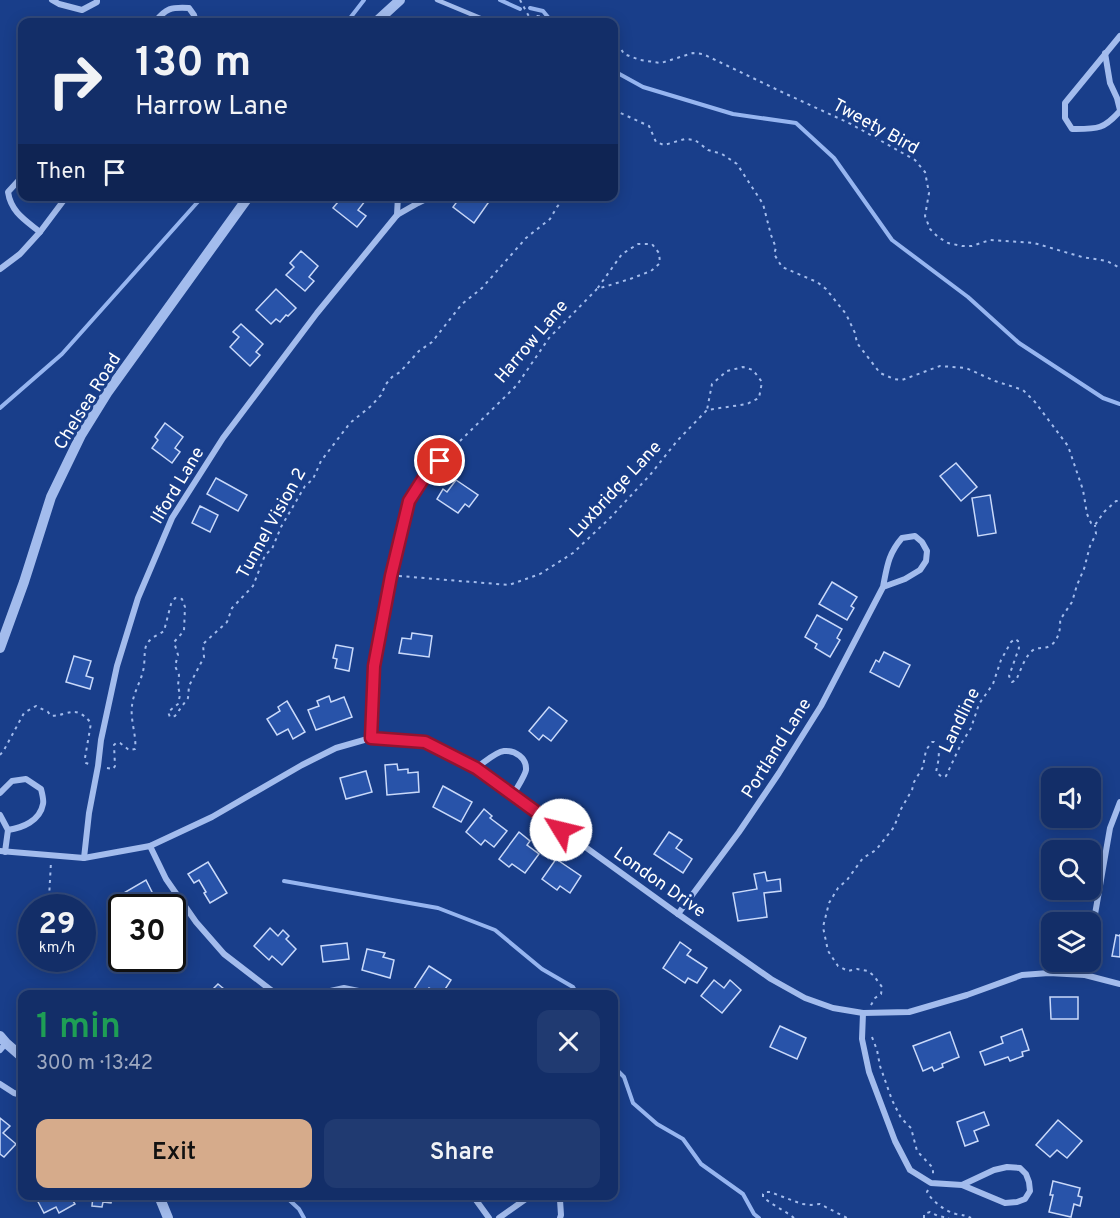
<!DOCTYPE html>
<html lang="en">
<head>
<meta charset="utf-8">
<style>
	body { margin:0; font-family:Overpass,sans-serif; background:#203a71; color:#f1f3f6; height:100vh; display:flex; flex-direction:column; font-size:22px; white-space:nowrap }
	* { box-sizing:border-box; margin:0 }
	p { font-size:20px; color:#9da8c0 }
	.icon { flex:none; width:33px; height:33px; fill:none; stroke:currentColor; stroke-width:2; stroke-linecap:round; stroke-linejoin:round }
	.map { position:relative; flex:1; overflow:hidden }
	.drawer { position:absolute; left:18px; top:990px; width:600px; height:210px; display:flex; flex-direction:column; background:#132e68; border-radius:12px; box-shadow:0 3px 15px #0003,0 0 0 2px #324a7c }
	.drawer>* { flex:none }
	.guide { position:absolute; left:18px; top:18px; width:600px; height:183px; border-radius:12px; box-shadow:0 3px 15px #0003,0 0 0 2px #324a7c; background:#132e68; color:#f1f3f6; overflow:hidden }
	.tools { position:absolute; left:1041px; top:768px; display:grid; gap:12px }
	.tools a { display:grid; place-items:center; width:60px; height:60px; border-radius:12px; background:#132e68; box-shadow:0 3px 15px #0003,0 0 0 2px #324a7c; font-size:30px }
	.speed { position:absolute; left:18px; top:894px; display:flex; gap:12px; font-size:30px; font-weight:700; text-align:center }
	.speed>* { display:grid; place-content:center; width:78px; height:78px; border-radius:50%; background:#132e68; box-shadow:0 3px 15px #0003,0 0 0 2px #324a7c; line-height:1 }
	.speed small { font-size:15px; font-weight:400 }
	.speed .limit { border:3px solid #111; border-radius:9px; background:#fff; color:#111 }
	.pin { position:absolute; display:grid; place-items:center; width:51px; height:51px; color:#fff; margin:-26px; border:3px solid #fff; border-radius:50%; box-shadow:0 2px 6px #0007 }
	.me { position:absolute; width:66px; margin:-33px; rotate:306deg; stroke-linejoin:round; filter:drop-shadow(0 0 4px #0008) }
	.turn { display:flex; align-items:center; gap:21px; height:126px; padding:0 18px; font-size:27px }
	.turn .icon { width:78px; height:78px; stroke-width:2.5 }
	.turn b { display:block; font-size:42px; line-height:51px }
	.then { display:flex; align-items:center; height:57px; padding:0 18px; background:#0003; gap:12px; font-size:22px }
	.round { display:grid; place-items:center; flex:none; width:63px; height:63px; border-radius:12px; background:#203a71 }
	.head { display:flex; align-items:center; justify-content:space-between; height:102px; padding:0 18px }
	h1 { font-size:36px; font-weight:600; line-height:45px; color:#1e9e55 }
	.button { display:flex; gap:12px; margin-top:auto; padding:12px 18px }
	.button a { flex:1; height:69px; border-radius:12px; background:#d6ab8b; color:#111; font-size:24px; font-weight:600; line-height:69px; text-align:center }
	.button a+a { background:#203a71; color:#f1f3f6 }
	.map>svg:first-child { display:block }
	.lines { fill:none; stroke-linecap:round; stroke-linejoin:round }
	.stream { stroke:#96b5f0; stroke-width:4 }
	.building { fill:#2853a9; stroke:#c9d9fa; stroke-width:1.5 }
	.path { stroke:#a3bced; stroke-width:2; stroke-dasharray:3 4.5; stroke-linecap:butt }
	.service { stroke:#a3bced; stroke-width:4.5 }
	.minor { stroke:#a3bced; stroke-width:6 }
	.tertiary { stroke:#a3bced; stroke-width:10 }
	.route-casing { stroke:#92132f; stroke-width:15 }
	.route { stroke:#e11d48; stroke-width:10 }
	.labels { text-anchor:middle; stroke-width:6; stroke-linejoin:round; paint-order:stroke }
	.street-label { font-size:18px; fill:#fff; stroke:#193e8a }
</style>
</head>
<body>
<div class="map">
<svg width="1120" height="1218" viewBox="0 0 1120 1218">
	<rect width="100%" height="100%" fill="#193e8a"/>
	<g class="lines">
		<!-- stream -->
		<g class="stream">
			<path d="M500,0L520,9"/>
			<path d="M530,8L543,11L552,22"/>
			<path d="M347,22L364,0"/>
			<path d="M614,71L643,87L733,114L796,123L834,158L892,240L968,297L1019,343L1103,398L1120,404"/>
			<path d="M0,408L62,354L203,196"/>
			<path d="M284,881L438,908L495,930L542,969L573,987L577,994"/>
			<path d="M614,1067L624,1077L633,1103L657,1124L683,1139L701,1164L743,1194L754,1214L759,1218"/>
			<path d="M285,1196L299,1209L304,1218"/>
		</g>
	</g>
	<!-- building -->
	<g class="building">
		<path d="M343,196H369L358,210L366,216L357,227L333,208Z"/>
		<path d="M461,196L466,200L469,196H493L474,223L453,207Z"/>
		<path d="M301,251L318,266L309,277L314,281L305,291L286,275L294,267L290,263Z"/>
		<path d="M276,289L296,308L288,316L286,315L280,322L276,319L271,324L256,310Z"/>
		<path d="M241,324L263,344L256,352L260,355L250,366L230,347L239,337L233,332Z"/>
		<path d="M165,423L183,437L175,448L180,452L172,463L152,448L158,440L155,437Z"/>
		<path d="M956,463L977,487L961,501L940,476Z"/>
		<path d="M216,478L247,495L238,511L207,494Z"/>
		<path d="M456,480L478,495L469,507L465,504L458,513L437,499L443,489L447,492Z"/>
		<path d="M990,495L996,533L978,536L972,498Z"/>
		<path d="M200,506L218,515L210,532L192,523Z"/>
		<path d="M832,582L857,597L851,606L854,608L847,620L819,604Z"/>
		<path d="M817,615L842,629L837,638L840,640L830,657L815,648L817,644L805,637Z"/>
		<path d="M412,633L432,636L429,657L399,653L402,638L411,639Z"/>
		<path d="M336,645L353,648L349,671L335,668L337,659L333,658Z"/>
		<path d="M884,652L910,665L899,687L870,672L876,660L879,662Z"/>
		<path d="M74,656L91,661L86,676L93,678L90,689L66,682Z"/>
		<path d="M329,696L331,702L344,697L352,717L316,730L308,710L319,706L317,701Z"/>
		<path d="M287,701L305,732L293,739L288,729L277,735L267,719L280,711L278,707Z"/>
		<path d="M549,707L567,721L551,741L543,735L539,740L529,731Z"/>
		<path d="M397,764L398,770L408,769V773L418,772L419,792L387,795L385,765Z"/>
		<path d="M366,771L372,792L346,799L340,778Z"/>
		<path d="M443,786L472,802L461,822L433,807Z"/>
		<path d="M484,809L492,816L490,818L507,831L494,847L485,840L481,845L466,832Z"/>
		<path d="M519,832L530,841L527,845L539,854L525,873L512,864L509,867L499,859Z"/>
		<path d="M669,832L682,840L676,848L692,859L683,873L654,854Z"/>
		<path d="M1061,841L1086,843L1085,850H1059Z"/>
		<path d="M556,859L581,876L570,893L560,886L557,890L542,879Z"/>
		<path d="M208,862L227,893L210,903L204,893L206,892L199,880L194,883L188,874Z"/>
		<path d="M765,872L767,881L780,879L781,891L764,893L767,917L738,921L733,893L757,889L754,874Z"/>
		<path d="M146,880L152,892L148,895L152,903L147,905L148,908H129L122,894Z"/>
		<path d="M270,928L278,936L283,930L289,936L286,939L296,949L282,965L272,956L269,960L254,946Z"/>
		<path d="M1120,934V957L1112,956L1116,935L1120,936Z"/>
		<path d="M680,942L691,950L687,955L707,968L697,983L688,978L685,983L663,968Z"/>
		<path d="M347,943L349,959L323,962L321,946Z"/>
		<path d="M367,949L385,953L383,957L394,960L390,978L362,970Z"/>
		<path d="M429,966L451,980L442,994H439L429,988L424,994L414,989Z"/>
		<path d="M714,980L724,988L730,980L741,990L722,1013L701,996Z"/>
		<path d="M218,984L230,994H208Z"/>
		<path d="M1050,997H1078V1019H1051Z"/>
		<path d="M780,1026L806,1038L797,1059L770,1047Z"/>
		<path d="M1022,1029L1029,1050L1022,1052L1023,1056L1010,1061L1008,1057L985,1065L980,1052L1003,1043L1001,1037Z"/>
		<path d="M950,1032L959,1057L942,1064L943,1067L934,1071L932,1067L923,1071L913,1046Z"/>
		<path d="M984,1112L989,1125L974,1131L978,1141L965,1146L957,1122Z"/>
		<path d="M0,1118L10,1126L3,1133L16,1144L4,1157L0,1154Z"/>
		<path d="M1058,1120L1082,1141L1067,1158L1057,1150L1050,1157L1036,1145Z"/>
		<path d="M1053,1181L1080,1188L1078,1196L1082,1197L1080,1206L1074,1204L1071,1217L1049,1212L1053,1195H1050Z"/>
		<path d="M35,1196H70L75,1204L59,1213L56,1207L44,1213Z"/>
		<path d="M93,1196H120L119,1199L112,1198L111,1203L103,1202L102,1207L92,1206Z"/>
	</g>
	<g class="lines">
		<!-- path -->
		<g class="path">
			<path d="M520,0L532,22"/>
			<path d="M530,19L537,16L568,22"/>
			<path d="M614,37L624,54L640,60L661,63L693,53L703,54L784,93L851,124L915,160L925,172L929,193L925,216L930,229L938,237L948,243L962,246H972L990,240L1034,243L1082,257L1107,261L1120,268"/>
			<path d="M614,110L649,126L656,142L664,145L685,139L695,140L708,150L722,154L737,164L763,204L771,235L776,248L774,254L782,267L817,282L826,289L846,314L855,333L857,343L880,373L894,379L902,380L940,366L966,368L995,381L1023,390L1035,402L1068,446L1083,490L1087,514L1091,523L1095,525L1104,512L1116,501H1120"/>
			<path d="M460,441L517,385L549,338L597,289L630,279L651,271L660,263L659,253L652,244H638L622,254L597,289"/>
			<path d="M399,576L509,585L540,574L573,553L611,517L650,475L677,441L707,410L747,404L759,398L762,382L753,370L743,367L727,371L712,384L707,410"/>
			<path d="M0,755L4,750L24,713L36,706L48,712L51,716C70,715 75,704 91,723L85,758L86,763L89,764"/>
			<path d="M107,768L113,769L115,766L114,745L116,743H120L129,750L135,749C137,737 130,720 132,706C133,692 143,679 144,665C145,658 144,652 146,646C149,638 158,635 164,631L171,604L175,598L182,599L185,607L184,631L174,642L178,655L175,666L179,675L178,686L180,695L178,704L168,712L170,717L175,716L188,698L189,686L204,657L203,644L227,622L232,608L253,586L265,555L272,549L281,527L305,486L313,479L321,461L350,423L371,406L381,395L386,384L392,377L400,372L419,351L432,342L462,304L482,288L526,238L550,219L557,207L566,196"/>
			<path d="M49,898L51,862"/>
			<path d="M871,1005L875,998L881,994L882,987L874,976L868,971L857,969L848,971L838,966L828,951L823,927L829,903L838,888L847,880L863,858L876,850L894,827L901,809L912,790L914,782L923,767L926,750L932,742H934C942,750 938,762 936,772L942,777L946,776L961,744L971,728L979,704L993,684L1001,660L1011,642L1015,639L1018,641L1019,648L1009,676L1012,682L1016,680C1020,672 1023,662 1029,654C1036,645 1042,650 1050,646C1058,641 1061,629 1060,620L1072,602L1077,585L1084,569L1090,546L1096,534L1095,525"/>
			<path d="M872,1037L877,1050L880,1066L892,1100L901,1118L911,1128L917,1151L933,1168V1174"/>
			<path d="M928,1190L927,1192C933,1202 945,1211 956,1214C962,1215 965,1215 971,1218"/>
			<path d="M794,1218C784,1210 772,1205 763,1197V1194L766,1192H770L802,1204L811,1205L820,1204L847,1218"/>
			<path d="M924,1218V1214L930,1212L938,1216L949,1218"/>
		</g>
		<!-- service -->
		<path class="service" d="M437,0L490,22"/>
		<!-- minor -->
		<g class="minor">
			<path d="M52,0L59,4L82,10L97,2V0"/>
			<path d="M155,22C166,8 171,7 189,8L194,15L196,22"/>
			<path d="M1120,36L1065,103V118L1072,129C1097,129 1103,130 1120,111"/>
			<path d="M1105,53L1110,83L1117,98L1120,110"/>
			<path d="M22,179L19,180L8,192C11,212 25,220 40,232"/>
			<path d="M397,215L398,196"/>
			<path d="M0,269L20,254L40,232L67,196"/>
			<path d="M371,738L374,665L391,576L409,501L425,476L455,446"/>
			<path d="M476,768C484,763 495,752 504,751C515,750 527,758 526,770C525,776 516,789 513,795"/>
			<path d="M0,793L12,781L26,779L41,789C42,793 44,800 43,804C40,821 22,828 8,830"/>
			<path d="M0,815L8,830L5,852"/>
			<path d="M150,846L166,879L196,922L224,954L276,994"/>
			<path d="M0,851L84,858L150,846L212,817L302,765L336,748L371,738L425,742L476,768L678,914L771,979L805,998L833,1008L863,1013L909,1012L967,995L1022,975L1049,973L1085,975L1120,984"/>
			<path d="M84,858L89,813L98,766L101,740L117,666L138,598L172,518L223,438L317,313L397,215L418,203L432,196"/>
			<path d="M678,914L739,832L779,773L821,706L883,587L905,579L920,570L926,561L927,551L922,542L915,536L902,538C888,554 887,567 883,587"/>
			<path d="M1090,943L1110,828L1120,802"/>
			<path d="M1085,975L1087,962"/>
			<path d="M317,994L344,988L373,994"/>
			<path d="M863,1013L862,1039L869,1072L895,1141L910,1170L931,1183L962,1185L1005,1203L1017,1202L1025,1199L1030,1191L1029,1182L1026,1174L1020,1168L1007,1167L994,1170L962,1185"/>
			<path d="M0,1050L6,1043"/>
			<path d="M0,1084L14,1093L22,1095"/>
			<path d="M473,1196L489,1218"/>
			<path d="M549,1196L560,1200L561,1215L560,1218"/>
			<path d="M499,1218L530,1196"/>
		</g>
		<!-- tertiary -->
		<g class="tertiary">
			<path d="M376,22L400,0"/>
			<path d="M0,648L24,582L51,497L81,435L107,393L249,196"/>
			<path d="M0,1036L6,1043L22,1057"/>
			<path d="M159,1196L168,1218"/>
		</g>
	</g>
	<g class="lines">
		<defs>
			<path id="route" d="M440,461L425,476L409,501L391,576L374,666L371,738L425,742L476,768L561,830"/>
		</defs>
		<!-- route casing -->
		<use href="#route" class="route-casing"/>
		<!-- route -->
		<use href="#route" class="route"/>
	</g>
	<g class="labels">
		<!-- street labels -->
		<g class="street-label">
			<text transform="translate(876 126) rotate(29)" y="6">Tweety Bird</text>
			<text transform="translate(531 341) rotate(-50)" y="6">Harrow Lane</text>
			<text transform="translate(87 401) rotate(-58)" y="6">Chelsea Road</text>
			<text transform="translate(177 485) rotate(-59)" y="6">Ilford Lane</text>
			<text transform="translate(615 489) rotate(-47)" y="6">Luxbridge Lane</text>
			<text transform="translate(271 523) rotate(-61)" y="6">Tunnel Vision 2</text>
			<text transform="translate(959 720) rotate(-64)" y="6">Landline</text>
			<text transform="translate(776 748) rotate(-58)" y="6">Portland Lane</text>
			<text transform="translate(660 882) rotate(35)" y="6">London Drive</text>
		</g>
	</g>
</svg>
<div class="tools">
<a><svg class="icon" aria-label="sound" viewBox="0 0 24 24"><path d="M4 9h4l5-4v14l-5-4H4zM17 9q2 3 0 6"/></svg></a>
<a><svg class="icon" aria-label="search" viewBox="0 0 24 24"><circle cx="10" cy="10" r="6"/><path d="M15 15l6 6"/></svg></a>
<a><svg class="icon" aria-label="layers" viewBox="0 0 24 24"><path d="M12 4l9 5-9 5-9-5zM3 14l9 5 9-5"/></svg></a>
</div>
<div class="speed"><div>29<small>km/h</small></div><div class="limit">30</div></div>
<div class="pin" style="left:440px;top:461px;background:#d93025"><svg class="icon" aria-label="arrive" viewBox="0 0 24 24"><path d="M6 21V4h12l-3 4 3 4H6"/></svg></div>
<svg class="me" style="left:561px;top:830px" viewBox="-20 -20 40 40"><circle r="19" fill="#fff"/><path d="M0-13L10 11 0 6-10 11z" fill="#e11d48"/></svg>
<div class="guide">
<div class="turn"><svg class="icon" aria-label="right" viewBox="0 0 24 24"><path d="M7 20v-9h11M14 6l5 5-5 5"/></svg><div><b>130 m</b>Harrow Lane</div></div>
<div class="then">Then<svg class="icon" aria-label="arrive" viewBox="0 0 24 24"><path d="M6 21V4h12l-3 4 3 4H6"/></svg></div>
</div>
<section class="drawer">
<div class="head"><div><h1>1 min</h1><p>300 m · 13:42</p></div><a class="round"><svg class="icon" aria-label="close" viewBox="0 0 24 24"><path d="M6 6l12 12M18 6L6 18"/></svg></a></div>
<div class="button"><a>Exit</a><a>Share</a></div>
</section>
</div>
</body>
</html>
